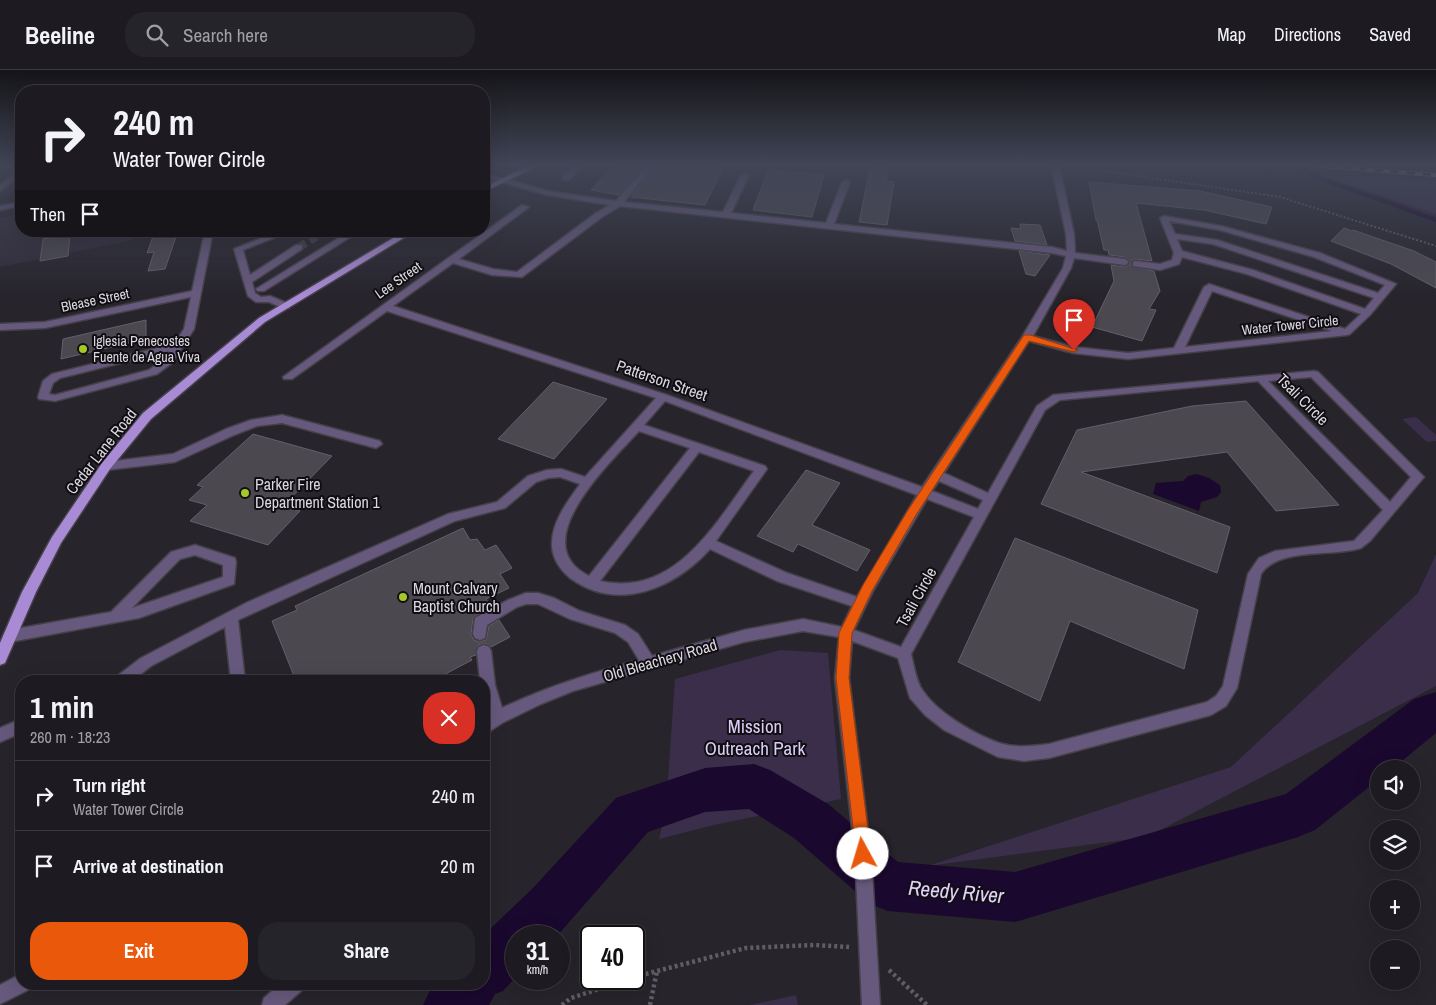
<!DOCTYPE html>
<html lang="en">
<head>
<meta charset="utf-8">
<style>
	body { margin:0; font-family:"Archivo Narrow",sans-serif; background:#25242a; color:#f1f3f6; height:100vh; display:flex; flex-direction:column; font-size:19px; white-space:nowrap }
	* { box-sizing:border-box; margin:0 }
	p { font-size:16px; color:#a0a1a5 }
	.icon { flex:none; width:28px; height:28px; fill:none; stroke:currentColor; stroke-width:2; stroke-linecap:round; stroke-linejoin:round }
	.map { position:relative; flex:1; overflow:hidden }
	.details { position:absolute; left:15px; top:605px; width:475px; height:315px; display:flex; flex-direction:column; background:#1d1b21; border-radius:20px; box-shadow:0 5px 20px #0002,0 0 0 1px #3b393f }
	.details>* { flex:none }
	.banner { position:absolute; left:15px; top:15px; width:475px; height:152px; border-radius:20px; box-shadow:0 5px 20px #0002,0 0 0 1px #3b393f; background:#1d1b21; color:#f1f3f6; overflow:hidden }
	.buttons { position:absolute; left:1370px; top:690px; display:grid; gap:10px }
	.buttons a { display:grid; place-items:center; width:50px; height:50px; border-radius:50%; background:#1d1b21; box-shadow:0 5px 20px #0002,0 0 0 1px #3b393f; font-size:25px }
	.speed { position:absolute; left:505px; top:855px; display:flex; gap:10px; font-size:25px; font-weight:700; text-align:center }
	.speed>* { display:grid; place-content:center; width:65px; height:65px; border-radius:50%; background:#1d1b21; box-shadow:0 5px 20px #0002,0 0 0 1px #3b393f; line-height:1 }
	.speed small { font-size:12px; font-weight:400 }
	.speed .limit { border:2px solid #111; border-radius:8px; background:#fff; color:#111 }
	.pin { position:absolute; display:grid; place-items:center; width:42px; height:42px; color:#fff; margin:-51px -21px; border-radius:50% 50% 50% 0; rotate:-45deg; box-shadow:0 0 5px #0007 }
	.pin .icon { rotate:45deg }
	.me { position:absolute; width:55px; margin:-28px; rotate:354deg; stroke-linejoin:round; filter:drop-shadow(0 0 4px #0008) }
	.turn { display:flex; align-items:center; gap:18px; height:105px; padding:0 15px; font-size:22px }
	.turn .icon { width:65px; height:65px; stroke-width:2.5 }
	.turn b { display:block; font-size:35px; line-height:42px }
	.then { display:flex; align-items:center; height:48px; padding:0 15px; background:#0003; gap:10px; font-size:19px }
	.round { display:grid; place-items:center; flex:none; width:52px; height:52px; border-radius:20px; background:#25242a }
	.summary { display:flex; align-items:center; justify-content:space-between; height:85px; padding:0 15px }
	h1 { font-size:30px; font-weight:700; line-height:38px }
	.primary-button { display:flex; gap:10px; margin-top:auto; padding:10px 15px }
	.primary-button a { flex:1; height:58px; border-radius:20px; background:#ea580c; color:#fff; font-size:20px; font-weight:700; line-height:58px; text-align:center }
	.primary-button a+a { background:#25242a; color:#f1f3f6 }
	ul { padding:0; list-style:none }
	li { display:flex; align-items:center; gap:15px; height:70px; padding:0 15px; border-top:1px solid #3b393f }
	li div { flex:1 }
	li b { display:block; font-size:19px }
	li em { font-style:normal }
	header { display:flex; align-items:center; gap:30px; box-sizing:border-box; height:70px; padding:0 25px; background:#1d1b21; border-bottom:1px solid #3b393f }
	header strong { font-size:24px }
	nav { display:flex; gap:28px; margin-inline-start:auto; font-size:18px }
	.search { width:350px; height:45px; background:#25242a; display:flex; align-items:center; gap:12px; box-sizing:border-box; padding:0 18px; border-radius:20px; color:#a0a1a5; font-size:19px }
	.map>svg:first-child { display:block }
	.built { fill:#312c39 }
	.green { fill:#3a2e4b }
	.water { fill:#1b082e }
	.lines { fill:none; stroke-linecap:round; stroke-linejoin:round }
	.stream { stroke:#1b082e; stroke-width:4.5 }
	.river { fill:#1b082e; fill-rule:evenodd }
	.building { fill:#4b4850; stroke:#64606a }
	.minor-tunnel { stroke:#423f47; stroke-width:8; stroke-dasharray:8 4.5; stroke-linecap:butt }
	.minor-casing { stroke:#444149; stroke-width:3 }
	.major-casing { stroke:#444149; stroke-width:3 }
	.path-far1 { stroke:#605d65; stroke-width:2; stroke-dasharray:2 2; stroke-linecap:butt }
	.path { stroke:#605d65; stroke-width:4.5; stroke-dasharray:3 3; stroke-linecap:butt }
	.minor { fill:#67597d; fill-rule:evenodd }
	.major { fill:#a98ad4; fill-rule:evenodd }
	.rail-casing { stroke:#a3a1a7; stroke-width:4 }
	.rail { stroke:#100e12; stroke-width:2.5; stroke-dasharray:8; stroke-linecap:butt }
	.route { fill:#ea580c; stroke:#983908 }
	.poi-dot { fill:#a2c928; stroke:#100e12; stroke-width:2 }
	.labels { text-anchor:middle; stroke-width:4; stroke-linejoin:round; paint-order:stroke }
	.far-street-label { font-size:14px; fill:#dbd9df; stroke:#100e12 }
	.far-poi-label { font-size:14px; fill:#dbd9df; stroke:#100e12; text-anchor:start }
	.street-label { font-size:16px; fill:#dbd9df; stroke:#100e12 }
	.poi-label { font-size:16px; fill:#dbd9df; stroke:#100e12; text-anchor:start }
	.near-park-label { font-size:19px; fill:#dcccf6; stroke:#100e12 }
	.near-water-label { font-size:21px; font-style:italic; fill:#e3d2fd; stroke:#100e12 }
</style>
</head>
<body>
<header>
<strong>Beeline</strong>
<div class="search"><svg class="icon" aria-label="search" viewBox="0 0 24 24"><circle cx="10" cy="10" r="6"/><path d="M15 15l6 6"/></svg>Search here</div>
<nav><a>Map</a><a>Directions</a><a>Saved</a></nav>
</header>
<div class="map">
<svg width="1436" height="935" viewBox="0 0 1436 935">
	<rect width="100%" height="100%" fill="#27242c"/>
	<!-- built -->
	<g class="built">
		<path d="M0,94H21V122L0,126Z"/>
		<path d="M21,144V161H140L133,170L0,197V148Z"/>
	</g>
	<!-- green -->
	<g class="green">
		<path d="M1319,104L1436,111V144Z"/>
		<path d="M1416,347L1436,365V371L1427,372L1402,349Z"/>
		<path d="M1436,484V616L1147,767L928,796L1231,697L1418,523Z"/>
		<path d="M780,580L828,583L841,729L714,755L659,769L666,739L675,609Z"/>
		<path d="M796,925L798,935H750Z"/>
	</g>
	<!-- water -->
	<path class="water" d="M1197,404L1209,408L1220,415L1221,422L1217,427L1201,432L1199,441L1153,424L1156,413L1183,411L1188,406Z"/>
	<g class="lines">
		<!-- stream -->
		<path class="stream" d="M1298,94L1311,105L1436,150"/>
		<!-- river -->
		<path class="river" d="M1436,622V663L1392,699H1379V709L1315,760L1298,767L1015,852L888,841L870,834L794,768L749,739L705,742L648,762L557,866H516V907L503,921L495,924L489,935H423L433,914H484V865L533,818L616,728L705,698L754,694L770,700L828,734L898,792L1015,802L1286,724L1414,629Z"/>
	</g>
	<!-- building -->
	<g class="building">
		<path d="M615,94H645L619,125L591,120Z"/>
		<path d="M657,94H725L705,135L631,127Z"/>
		<path d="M871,94H887L886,111L894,112L887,155L859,152Z"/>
		<path d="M768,100L824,105L812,147L753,140Z"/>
		<path d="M1089,112L1200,121L1272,137L1266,154L1204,140L1136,133L1152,191L1135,189L1131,191V196L1154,201L1160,221L1149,239L1156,240L1142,271L1092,257L1114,211L1111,195L1125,197L1131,192L1125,187L1109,185L1108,180H1104L1097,150H1096Z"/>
		<path d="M1020,154L1040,155L1047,175L1015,171L1011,158L1021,159Z"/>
		<path d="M1344,158L1352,161L1353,160L1414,181L1436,192V218L1391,194L1331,171Z"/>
		<path d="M155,161H178L165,199L148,201L154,182L147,183Z"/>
		<path d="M70,164L68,186L40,191L43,169Z"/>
		<path d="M1019,181L1050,185L1035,206L1026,204Z"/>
		<path d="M146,250V269L61,289L63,269Z"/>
		<path d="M553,312L607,329L554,389L498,369Z"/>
		<path d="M1246,331L1339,435L1276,441L1227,382L1081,402L1230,457L1217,503L1041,434L1077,360L1192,336Z"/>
		<path d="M253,364L332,386L283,436L300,441L268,475L190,451L207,435L189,430L203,417L197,415Z"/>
		<path d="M806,400L840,413L812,455L870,480L857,501L798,474L793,482L757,466Z"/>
		<path d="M463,458L470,470L477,469L485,480L496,475L512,498L500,504L509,518L486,529L491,537L473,548L471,565L474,570L479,572L486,570L489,556L499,550L510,567L491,577L485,573L478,575L476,585L470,587L472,590L432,611H296L272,551L297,540L295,536Z"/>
		<path d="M1015,468L1198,540L1184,599L1070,551L1040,631L958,592Z"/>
	</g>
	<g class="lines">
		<!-- minor-tunnel -->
		<path class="minor-tunnel" d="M299,177L326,161"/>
		<defs>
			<g id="minor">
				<rect x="0" y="94" width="21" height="4"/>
				<path d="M577,94H585L569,110H563V106Z"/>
				<path d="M648,94H655L624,132L723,142L741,105L745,103L749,105L731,143L826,153L842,112L846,110L850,112L834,154L1052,177L1067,181L1066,164L1051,94H1059L1074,164L1075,183L1125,189L1129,192L1125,195L1074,188L1071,198L1033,266L1074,277L1128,283L1174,278L1204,217L1209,214L1345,259L1361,244L1247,204L1182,187L1179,194L1160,200L1133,196V192L1136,191L1160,194L1172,190L1174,183L1160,148L1164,146L1221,156L1320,183L1396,214L1370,245L1350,264L1347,265L1128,289L1073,283L1029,271L944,403L988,423L1037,336L1053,325L1314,301L1318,302L1424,407L1370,471L1361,478C1334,487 1278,477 1261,504L1237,618L1226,636L1211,645L1049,688L1024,691L998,687L944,660L925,645L910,628L898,588L852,571L849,608L871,784L880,935H862L855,784L835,608L839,567L803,561L744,572L573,621L541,634L502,653L484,665V649L489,645L484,626V611H480L477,581L479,577L484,575L489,577L491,581L495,615L502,638C546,617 592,603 639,590L628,572L615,563L570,549L538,534H526L517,537L487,555L485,568L480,570L475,568L473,564L475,548L508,530L526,523H538L554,528L580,541L625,555L638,564L652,586L744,560L803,549L842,557L852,536L777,511L710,479C675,518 618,543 570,508C559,499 551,486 552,472C553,450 568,431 580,414L560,407L548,408L536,412L505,438L455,451L238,550L245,611H231L225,557L151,596L132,611H114L116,607L141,588L246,533L448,444L497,432L528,406L547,400L561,399L585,407L656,328L387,241L292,309H284L283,307L522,135L529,137L459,189L493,199L517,202L596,143L610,135L547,125L484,107V103L548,121L616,131ZM620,136L1052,183L1066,186L1063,198L1022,267L922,417L667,325L393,236L453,193L492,205L522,207L602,147ZM1169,151L1220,160L1314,187L1385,215L1378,223L1217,170L1175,164ZM1177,169L1213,174L1374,228L1365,239L1253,200L1182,181ZM1212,221L1332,261L1185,277ZM1311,307L1411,407L1390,432L1268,311ZM1258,311L1383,440L1354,471L1275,481L1259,488L1248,504L1223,616L1216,626L1207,632L1049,674C1033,676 1015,678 999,673C974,664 938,643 923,621C916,612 914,595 911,584L1045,340L1060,330ZM665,331L917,425L857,527L787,503L716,471L767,399L765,396L644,355ZM639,361L690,378L589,506C523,473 612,391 639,361ZM699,382L754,401C716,452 676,528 600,511ZM939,411L983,430L978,439L932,421ZM927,429L974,447L901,577L854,560L873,521Z"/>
				<path d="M18,101H21V106L0,121V115Z"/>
				<path d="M21,132V136L0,140V136Z"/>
				<path d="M205,161H213L194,259L172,293L157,304L55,331L39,329L38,327L43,311L52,304L174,274L184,259L191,227L45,258L0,260V254L45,252L192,221ZM169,281L164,289L149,300L55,325L49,324L53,313L60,308Z"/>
				<path d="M279,161H291L243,180L250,205L296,175H302V179L252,212L255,223L261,227L270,226L289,234V238H283L269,232H256L248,226L234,179Z"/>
				<path d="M350,161H360L264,221H258L256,219Z"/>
				<path d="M282,345L380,371L382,374L376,378L282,353L257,356L234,365L175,392L106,400L100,396L106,392L173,384L226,359L251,350Z"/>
				<path d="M195,475L235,488L236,492L234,514L139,548L10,572L5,570L3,566L5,562L10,560L111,542L171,482ZM195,485L223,495V507L132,538L180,489Z"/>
				<path d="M21,649V663L0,672V658Z"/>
				<path d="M21,904V914H30L28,920L0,934V915Z"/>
				<path d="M280,914H303L301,921L285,935H262L264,928Z"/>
			</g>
			<g id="major">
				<path d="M532,94H542L484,122V117Z"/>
				<path d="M405,161H415L265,252L151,349L110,399L61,473L36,522L5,593L0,595V573L22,522L52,467L102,393L143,343L259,248Z"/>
			</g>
		</defs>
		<!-- minor casing -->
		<use href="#minor" class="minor-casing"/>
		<!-- major casing -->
		<use href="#major" class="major-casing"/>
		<!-- path-far1 -->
		<path class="path-far1" d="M1069,96L1280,127L1436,176"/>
		<!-- path -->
		<g class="path">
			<path d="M889,900L927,935"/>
			<path d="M634,907L746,878L814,875L849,877"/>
			<path d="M562,935L571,928L630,909"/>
			<path d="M650,935L657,901"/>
		</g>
		<!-- minor -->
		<use href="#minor" class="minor"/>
		<!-- major -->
		<use href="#major" class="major"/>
		<defs>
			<path id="rail" d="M1295,94L1436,105"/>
		</defs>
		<!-- rail casing -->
		<use href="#rail" class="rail-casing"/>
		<!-- rail -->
		<use href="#rail" class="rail"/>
	</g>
	<!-- sky -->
	<linearGradient id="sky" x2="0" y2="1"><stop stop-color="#151418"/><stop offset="0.42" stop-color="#414556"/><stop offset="1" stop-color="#414556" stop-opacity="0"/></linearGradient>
	<rect width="1436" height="225" fill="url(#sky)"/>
	<!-- route -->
	<path class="route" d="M1024,265H1030L1078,280L1074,282L1029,271L916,445L872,521L852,563L849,608L871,784L869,790L863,792L858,790L856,784L836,608L839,563L863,515L908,440Z"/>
	<!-- markers -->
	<g class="poi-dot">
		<circle cx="83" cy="279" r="5"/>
		<circle cx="245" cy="423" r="5"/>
		<circle cx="403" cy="527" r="5"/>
	</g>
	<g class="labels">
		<!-- far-street labels -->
		<g class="far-street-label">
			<text transform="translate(398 210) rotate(-35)" y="5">Lee Street</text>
			<text transform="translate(95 230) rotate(-12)" y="5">Blease Street</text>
			<text transform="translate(1290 255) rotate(-6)" y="5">Water Tower Circle</text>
		</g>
		<!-- far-poi labels -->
		<g class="far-poi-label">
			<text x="93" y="276">Iglesia Penecostes<tspan x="93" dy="16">Fuente de Agua Viva</tspan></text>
		</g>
		<!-- street labels -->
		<g class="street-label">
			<text transform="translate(662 310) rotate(19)" y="6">Patterson Street</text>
			<text transform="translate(1303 329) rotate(45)" y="6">Tsali Circle</text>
			<text transform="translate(101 381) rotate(-52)" y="6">Cedar Lane Road</text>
			<text transform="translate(916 527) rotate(-61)" y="6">Tsali Circle</text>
			<text transform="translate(660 590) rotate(-16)" y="6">Old Bleachery Road</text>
		</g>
		<!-- poi labels -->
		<g class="poi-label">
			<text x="255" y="420">Parker Fire<tspan x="255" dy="18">Department Station 1</tspan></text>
			<text x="413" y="524">Mount Calvary<tspan x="413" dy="18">Baptist Church</tspan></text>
		</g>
		<!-- near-park labels -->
		<g class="near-park-label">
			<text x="755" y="663">Mission<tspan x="755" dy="22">Outreach Park</tspan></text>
		</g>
		<!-- near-water labels -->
		<g class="near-water-label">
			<text transform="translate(956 822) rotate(5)" y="7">Reedy River</text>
		</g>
	</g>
</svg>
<div class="buttons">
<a><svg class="icon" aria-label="sound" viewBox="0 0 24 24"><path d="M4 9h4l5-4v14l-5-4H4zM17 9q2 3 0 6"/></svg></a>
<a><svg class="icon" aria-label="layers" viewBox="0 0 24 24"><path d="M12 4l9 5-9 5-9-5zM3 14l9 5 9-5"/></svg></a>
<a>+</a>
<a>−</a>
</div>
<div class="speed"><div>31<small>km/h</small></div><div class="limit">40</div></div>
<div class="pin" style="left:1074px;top:280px;background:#d93025"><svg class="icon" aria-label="arrive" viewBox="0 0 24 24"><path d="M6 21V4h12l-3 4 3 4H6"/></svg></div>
<svg class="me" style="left:863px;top:784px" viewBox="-20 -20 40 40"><circle r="19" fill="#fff"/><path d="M0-13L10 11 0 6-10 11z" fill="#ea580c"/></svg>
<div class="banner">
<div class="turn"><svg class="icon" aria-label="right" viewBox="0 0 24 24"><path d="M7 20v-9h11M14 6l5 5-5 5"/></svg><div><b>240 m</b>Water Tower Circle</div></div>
<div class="then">Then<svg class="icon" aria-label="arrive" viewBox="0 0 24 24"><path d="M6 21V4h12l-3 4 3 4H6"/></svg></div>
</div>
<section class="details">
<div class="summary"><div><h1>1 min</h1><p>260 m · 18:23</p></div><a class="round" style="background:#d93025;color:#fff"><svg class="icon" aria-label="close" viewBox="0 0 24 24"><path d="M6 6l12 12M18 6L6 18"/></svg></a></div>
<ul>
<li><svg class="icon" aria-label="right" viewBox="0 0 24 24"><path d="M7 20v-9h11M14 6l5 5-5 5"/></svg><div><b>Turn right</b><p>Water Tower Circle</p></div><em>240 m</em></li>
<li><svg class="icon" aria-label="arrive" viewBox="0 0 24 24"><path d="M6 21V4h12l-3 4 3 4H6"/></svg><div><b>Arrive at destination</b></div><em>20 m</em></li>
</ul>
<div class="primary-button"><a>Exit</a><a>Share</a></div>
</section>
</div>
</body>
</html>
